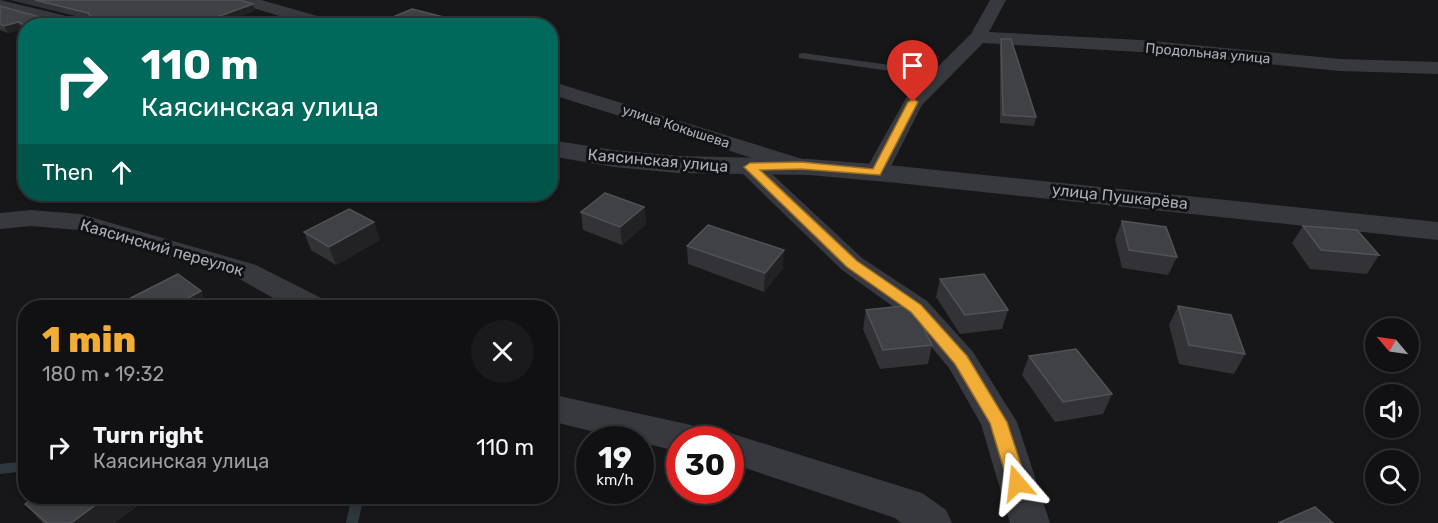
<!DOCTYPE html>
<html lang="en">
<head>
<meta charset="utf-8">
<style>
	body { margin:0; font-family:Rubik,sans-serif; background:#1a1a1c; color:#f1f3f6; height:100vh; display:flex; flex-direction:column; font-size:22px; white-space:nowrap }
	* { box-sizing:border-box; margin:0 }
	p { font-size:20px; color:#9c9da0 }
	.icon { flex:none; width:33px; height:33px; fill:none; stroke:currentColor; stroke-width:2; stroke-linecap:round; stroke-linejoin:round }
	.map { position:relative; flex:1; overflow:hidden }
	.sheet { position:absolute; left:18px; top:300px; width:540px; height:204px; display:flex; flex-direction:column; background:#111113; border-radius:24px; box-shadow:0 3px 9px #0003,0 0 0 2px #303133 }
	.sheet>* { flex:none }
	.banner { position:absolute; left:18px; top:18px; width:540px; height:183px; border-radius:24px; box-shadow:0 3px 9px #0003,0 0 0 2px #303133; background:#00695c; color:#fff; overflow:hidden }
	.needle { width:39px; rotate:299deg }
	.fabs { position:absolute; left:1365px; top:318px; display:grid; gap:12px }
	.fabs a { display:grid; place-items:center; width:54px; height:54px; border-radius:50%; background:#111113; box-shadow:0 3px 9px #0003,0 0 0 2px #303133; font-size:30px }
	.speed { position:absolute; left:576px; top:426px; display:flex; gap:12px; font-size:30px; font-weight:700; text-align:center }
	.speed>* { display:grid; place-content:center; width:78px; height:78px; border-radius:50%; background:#111113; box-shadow:0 3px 9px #0003,0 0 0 2px #303133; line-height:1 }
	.speed small { font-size:15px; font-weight:400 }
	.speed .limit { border:9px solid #d22; background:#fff; color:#111 }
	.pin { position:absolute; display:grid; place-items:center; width:51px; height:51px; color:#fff; margin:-62px -26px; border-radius:50% 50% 50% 0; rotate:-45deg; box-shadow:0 0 6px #0007 }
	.pin .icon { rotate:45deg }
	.me { position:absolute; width:66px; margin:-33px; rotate:343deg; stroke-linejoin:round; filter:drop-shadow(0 0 4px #0008) }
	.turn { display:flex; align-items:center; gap:21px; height:126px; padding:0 24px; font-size:27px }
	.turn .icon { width:78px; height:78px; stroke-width:2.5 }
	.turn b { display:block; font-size:42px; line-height:51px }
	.then { display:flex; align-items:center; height:57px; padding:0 24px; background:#0003; gap:12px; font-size:22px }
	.round { display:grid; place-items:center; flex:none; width:63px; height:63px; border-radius:32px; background:#1a1a1c }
	.headline { display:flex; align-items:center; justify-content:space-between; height:102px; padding:0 24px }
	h1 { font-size:36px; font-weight:800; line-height:45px; color:#f2ad37 }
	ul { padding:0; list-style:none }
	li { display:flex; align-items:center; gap:18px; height:90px; padding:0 24px }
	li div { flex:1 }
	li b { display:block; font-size:22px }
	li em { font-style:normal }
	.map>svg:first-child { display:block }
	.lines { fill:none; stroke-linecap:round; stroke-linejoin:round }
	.stream { fill:#2d373d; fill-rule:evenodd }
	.service { fill:#38393e; fill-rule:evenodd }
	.minor { fill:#38393e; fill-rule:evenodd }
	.tertiary { fill:#38393e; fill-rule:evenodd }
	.wall { fill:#333337 }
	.shaded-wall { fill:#222225 }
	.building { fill:#404145; stroke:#505257; stroke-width:1.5 }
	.route { fill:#f2ad37; stroke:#9d7024; stroke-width:1.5 }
	.labels { text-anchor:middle; stroke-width:6; stroke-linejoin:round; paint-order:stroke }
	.far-street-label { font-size:14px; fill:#a9afb9; stroke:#121214 }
	.street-label { font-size:16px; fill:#a9afb9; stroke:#121214 }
</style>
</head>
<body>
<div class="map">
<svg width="1438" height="523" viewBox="0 0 1438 523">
	<rect width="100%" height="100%" fill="#171719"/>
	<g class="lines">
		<!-- stream -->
		<g class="stream">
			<path d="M26,461V471L0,474V464Z"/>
			<path d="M352,496H364L358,523H346Z"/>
		</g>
		<!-- service -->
		<path class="service" d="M803,53L940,72L945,75L940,78L799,58V54Z"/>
		<!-- minor -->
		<g class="minor">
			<path d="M235,0H261L339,22L341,26H312L237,3Z"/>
			<path d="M990,0H1006L989,32L1141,40L1340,59L1438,62V74L1340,71L1141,52L983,43L922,105L885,178L876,180L867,178L864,173L906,98L971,34Z"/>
			<path d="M550,81L809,161L813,166L809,171L801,173L793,171L550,94Z"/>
			<path d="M750,160L759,162L862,258L927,301L973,352L1017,422L1050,523H1010L981,424L949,368L905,315L842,270L741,172L738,167L741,162Z"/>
			<path d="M31,210L80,214L256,265L327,301L331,308H291L236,277L78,230L31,226L0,229V213Z"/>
			<path d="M550,394L691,425L704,430L709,440H680V452L640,442V440H628L550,421Z"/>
			<path d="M730,433L922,493L946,510L952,523H901L895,518L730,463V440H716Z"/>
		</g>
		<!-- tertiary -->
		<g class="tertiary">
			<path d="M0,0L91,22L94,26H59L0,10Z"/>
			<path d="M550,140L614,150L678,156L809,159L898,166L1438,222V240L898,183L809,175L678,173L614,167L550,156Z"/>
		</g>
	</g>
	<!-- wall -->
	<g class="wall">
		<path d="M10,0H240L255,11L26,26V31L22,29L8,33L0,30V6L54,21H90L92,20Z"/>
		<path d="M1001,39L1036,117L1034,126L1000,123V46Z"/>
		<path d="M644,207L646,224L622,245L583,230L581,212Z"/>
		<path d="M1122,221L1177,257L1168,275L1122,268L1115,239Z"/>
		<path d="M1303,226L1379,255L1367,274L1310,269L1292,243Z"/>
		<path d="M304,232L380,240L336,265L311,250Z"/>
		<path d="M687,246L783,268L764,292L688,264Z"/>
		<path d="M940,279L1008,310L1002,329L960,334L936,297Z"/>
		<path d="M1178,306L1245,354L1234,374L1179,364L1169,325Z"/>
		<path d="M866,310L932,345L928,364L880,369L863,329Z"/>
		<path d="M1029,356L1112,394L1103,414L1055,422L1022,375Z"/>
		<path d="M36,496H151L114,523H43L25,504Z"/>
	</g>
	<!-- shaded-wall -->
	<g class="shaded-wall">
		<path d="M253,4L255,11L217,25L214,18Z"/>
		<path d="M18,22L22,29L8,33L4,26Z"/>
		<path d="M644,207L646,224L622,245L620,227Z"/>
		<path d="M374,222L380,240L336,265L329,247Z"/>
		<path d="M784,250L783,268L764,292L765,273Z"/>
		<path d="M201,291L210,308H170Z"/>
		<path d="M108,496H151L114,523H71Z"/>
	</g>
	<!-- building -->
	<g class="building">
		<path d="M35,0H240L253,4L214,18L240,26H27L18,22L4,26L0,24V6L54,21H90L93,19L88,13Z"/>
		<path d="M412,9L479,26H371Z"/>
		<path d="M1001,39H1011L1036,117L1003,115Z"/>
		<path d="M605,193L644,207L620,227L581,212Z"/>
		<path d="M349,209L374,222L329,247L304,232Z"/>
		<path d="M1122,221L1166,227L1177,257L1129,250Z"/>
		<path d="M708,225L784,250L765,273L687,246Z"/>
		<path d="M1303,226L1357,230L1379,255L1321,250Z"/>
		<path d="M178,274L201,291L170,308H124L119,304Z"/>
		<path d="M984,274L1008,310L965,315L940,279Z"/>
		<path d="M912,305L932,345L883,350L866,310Z"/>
		<path d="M1178,306L1231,315L1245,354L1189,345Z"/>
		<path d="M1076,349L1112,394L1063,402L1029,356Z"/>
		<path d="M36,496H108L71,523H47L25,504Z"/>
		<path d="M1315,507L1333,523H1278Z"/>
	</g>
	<!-- route -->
	<path class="route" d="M913,99L918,102L880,175L801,169L760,170L857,261L921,305L967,356L1007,422L1027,483L1024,488L1017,491L1011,488L1008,483L990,423L955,364L911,312L847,267L744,167L750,163L801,162L873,169L908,102Z"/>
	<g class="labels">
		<!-- far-street labels -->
		<g class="far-street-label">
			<text transform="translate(1208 53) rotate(5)" y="5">Продольная улица</text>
			<text transform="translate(676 126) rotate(18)" y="5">улица Кокышева</text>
		</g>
		<!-- street labels -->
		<g class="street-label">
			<text transform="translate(658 160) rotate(5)" y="6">Каясинская улица</text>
			<text transform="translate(1120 196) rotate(6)" y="6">улица Пушкарёва</text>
			<text transform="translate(162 247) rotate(16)" y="6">Каясинский переулок</text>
		</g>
	</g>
</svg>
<div class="fabs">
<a><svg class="needle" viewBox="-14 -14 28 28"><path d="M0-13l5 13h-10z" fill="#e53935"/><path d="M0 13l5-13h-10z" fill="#9c9da0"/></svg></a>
<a><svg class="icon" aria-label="sound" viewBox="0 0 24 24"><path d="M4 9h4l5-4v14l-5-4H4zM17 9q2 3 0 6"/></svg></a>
<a><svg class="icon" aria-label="search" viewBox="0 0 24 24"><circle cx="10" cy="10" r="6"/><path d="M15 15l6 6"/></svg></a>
</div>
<div class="speed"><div>19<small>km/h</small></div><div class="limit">30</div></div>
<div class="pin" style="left:913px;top:102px;background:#d93025"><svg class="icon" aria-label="arrive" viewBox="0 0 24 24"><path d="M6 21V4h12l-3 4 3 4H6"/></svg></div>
<svg class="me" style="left:1017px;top:483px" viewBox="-20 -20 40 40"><path d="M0-17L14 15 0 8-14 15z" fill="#f2ad37" stroke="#fff" stroke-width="4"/></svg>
<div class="banner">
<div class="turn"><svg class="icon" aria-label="right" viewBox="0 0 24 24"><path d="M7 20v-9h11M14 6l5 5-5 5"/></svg><div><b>110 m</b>Каясинская улица</div></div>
<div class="then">Then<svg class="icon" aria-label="ahead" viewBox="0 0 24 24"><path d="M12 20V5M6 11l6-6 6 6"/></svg></div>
</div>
<section class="sheet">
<div class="headline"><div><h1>1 min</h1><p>180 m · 19:32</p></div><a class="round"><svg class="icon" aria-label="close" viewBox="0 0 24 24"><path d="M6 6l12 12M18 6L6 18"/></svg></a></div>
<ul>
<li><svg class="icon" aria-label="right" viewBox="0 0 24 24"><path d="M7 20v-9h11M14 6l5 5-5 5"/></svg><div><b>Turn right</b><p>Каясинская улица</p></div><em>110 m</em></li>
</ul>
</section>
</div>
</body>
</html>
